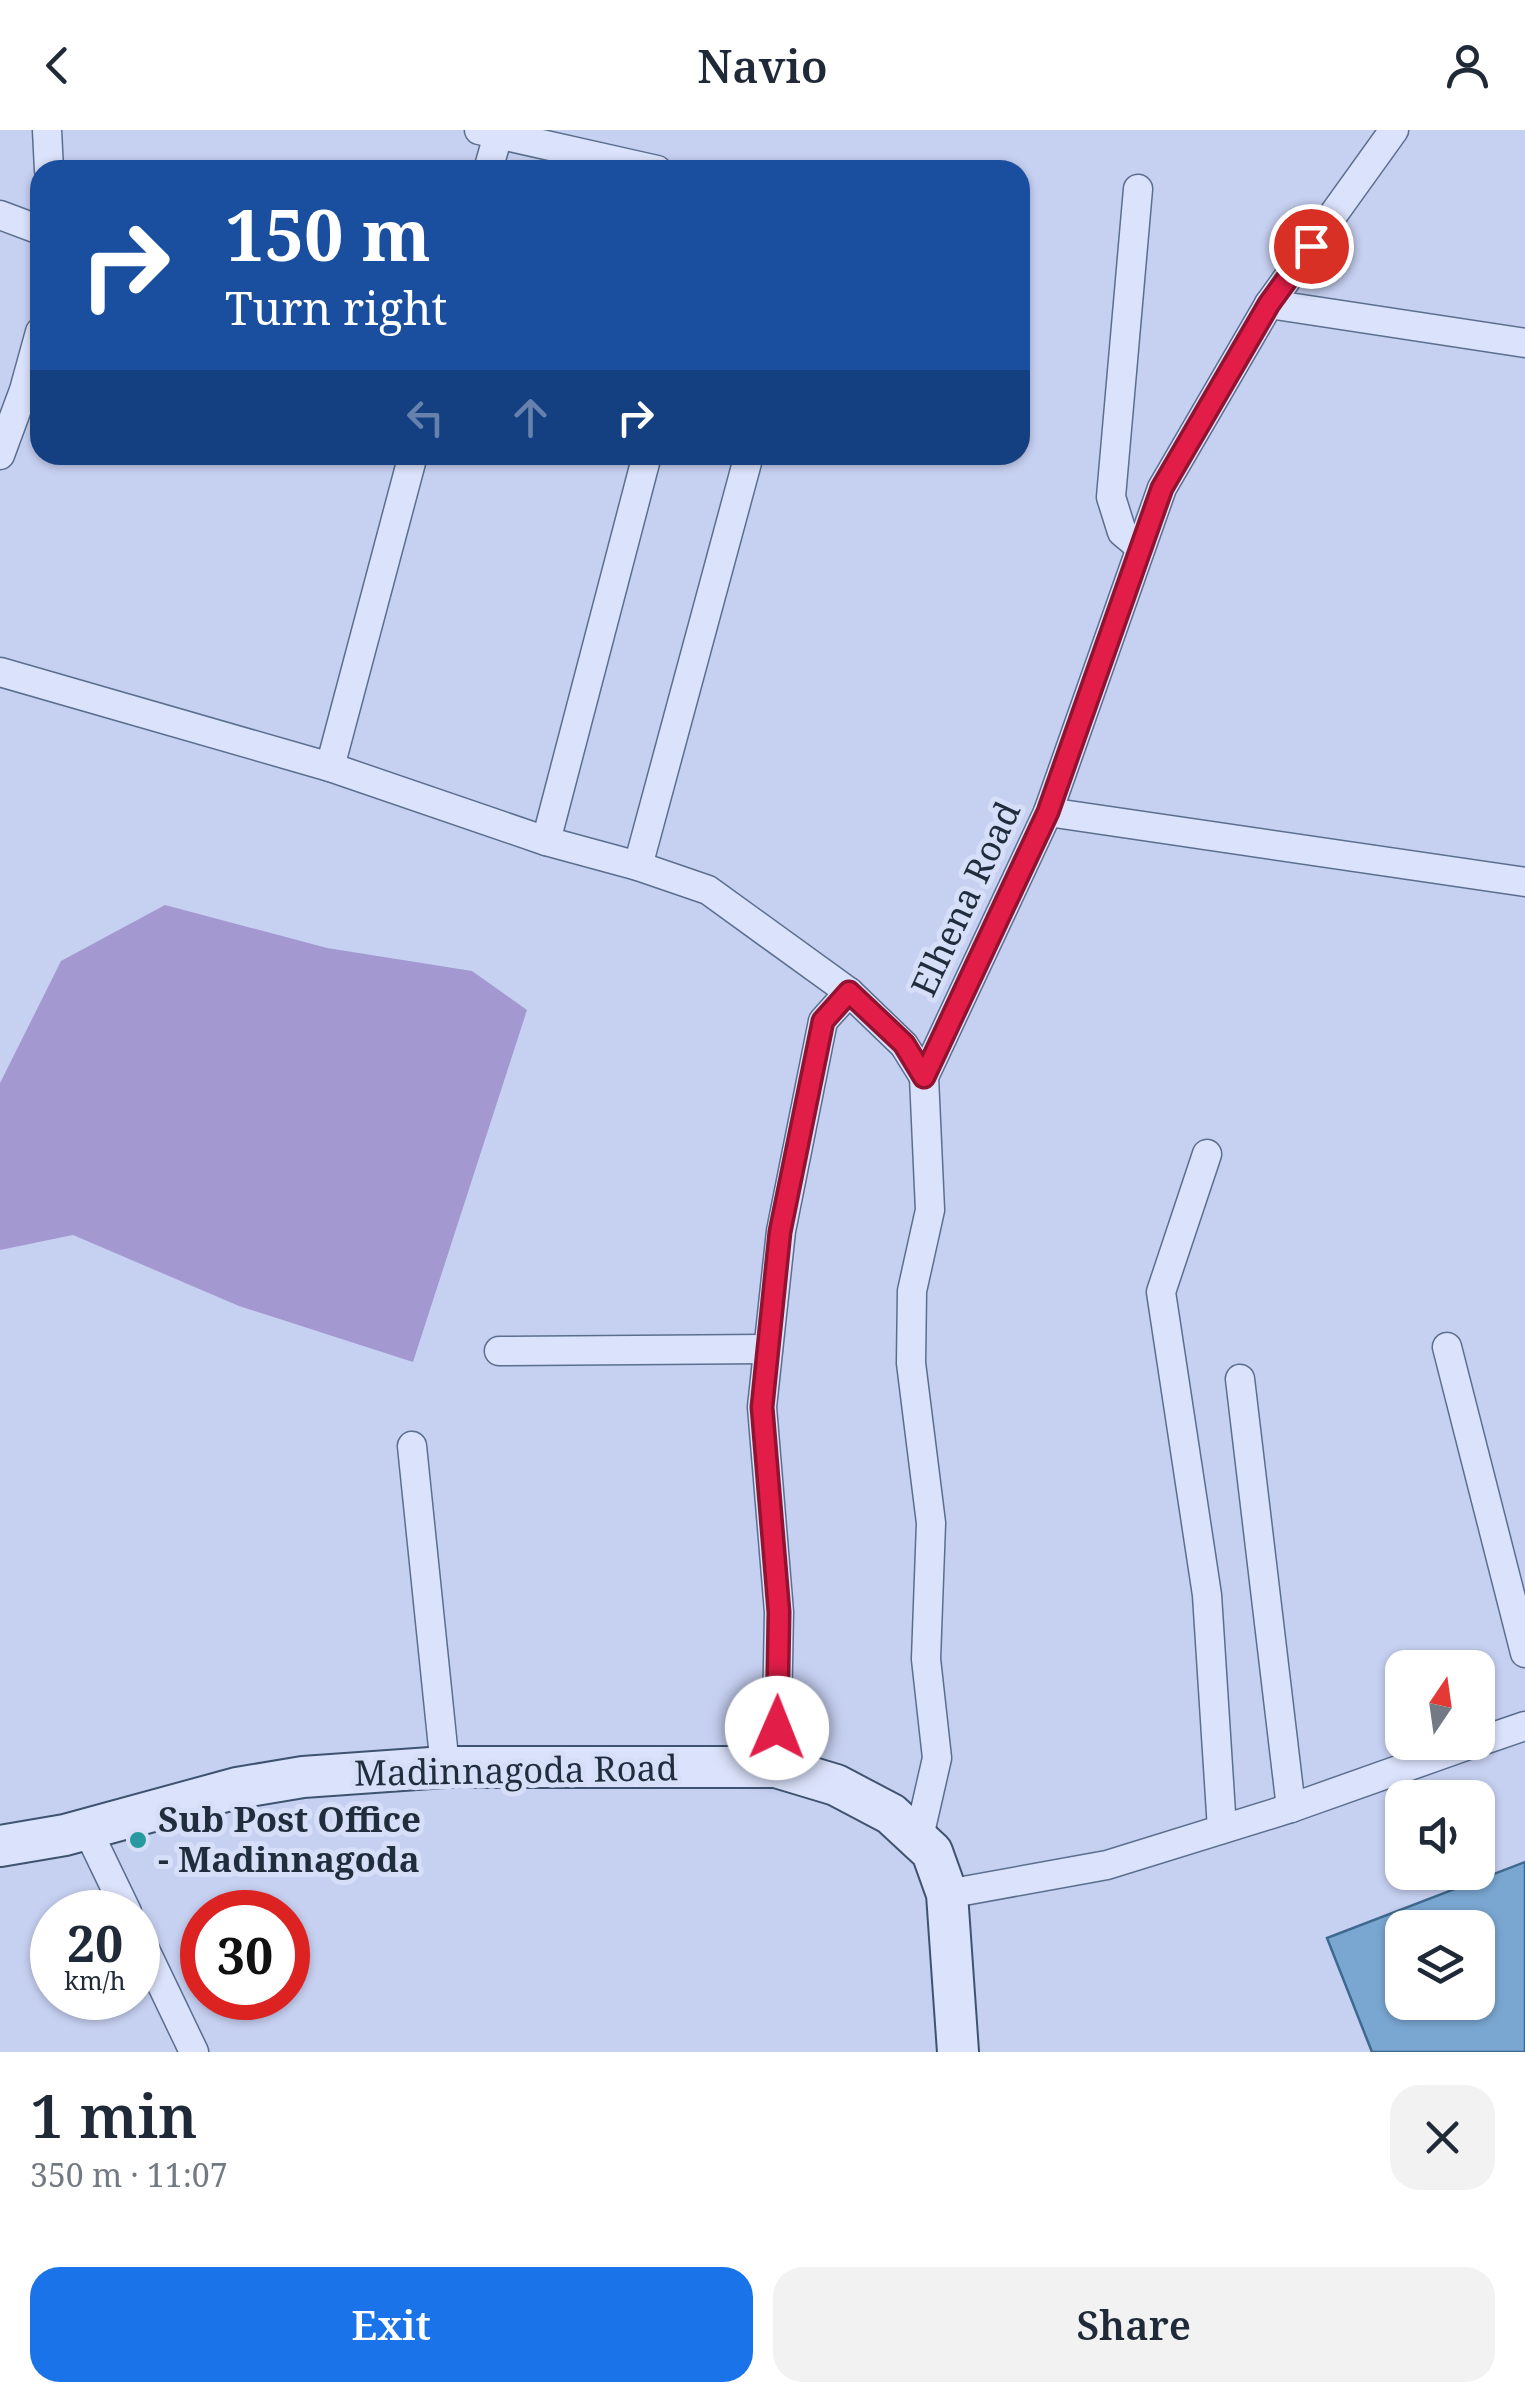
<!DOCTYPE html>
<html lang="en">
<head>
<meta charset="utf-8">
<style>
	body { margin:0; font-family:"Noto Serif",serif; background:#f2f2f3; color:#1f2937; height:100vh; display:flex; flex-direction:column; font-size:38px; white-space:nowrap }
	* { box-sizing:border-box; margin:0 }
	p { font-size:32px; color:#747a83 }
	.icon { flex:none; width:55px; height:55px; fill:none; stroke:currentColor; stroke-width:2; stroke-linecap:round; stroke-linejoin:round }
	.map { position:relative; height:1922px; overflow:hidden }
	.drawer { display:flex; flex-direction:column; background:#fff; flex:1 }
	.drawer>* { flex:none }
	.top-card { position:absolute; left:30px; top:30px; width:1000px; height:305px; border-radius:30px; box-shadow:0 2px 8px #0004; background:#1a4fa0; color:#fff; overflow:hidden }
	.needle { width:65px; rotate:13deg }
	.tools { position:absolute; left:1385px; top:1520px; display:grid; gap:20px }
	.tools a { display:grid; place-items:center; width:110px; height:110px; border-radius:20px; background:#fff; box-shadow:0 2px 8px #0004; font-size:50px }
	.speed { position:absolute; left:30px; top:1760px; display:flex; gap:20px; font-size:50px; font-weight:700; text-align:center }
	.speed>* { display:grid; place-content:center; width:130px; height:130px; border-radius:50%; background:#fff; box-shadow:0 2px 8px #0004; line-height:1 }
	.speed small { font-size:25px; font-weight:400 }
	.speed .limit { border:15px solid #d22; background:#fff; color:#111 }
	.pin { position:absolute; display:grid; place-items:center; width:85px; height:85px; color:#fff; margin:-42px; border:5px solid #fff; border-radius:50%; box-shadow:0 2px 10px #0007 }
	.me { position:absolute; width:110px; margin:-55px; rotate:1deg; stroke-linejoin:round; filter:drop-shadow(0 0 8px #0008) }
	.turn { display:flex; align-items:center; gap:35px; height:210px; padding:0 30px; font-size:45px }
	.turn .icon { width:130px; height:130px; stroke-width:2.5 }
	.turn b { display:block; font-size:70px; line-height:85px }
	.lanes { display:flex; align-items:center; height:95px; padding:0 30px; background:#0003; justify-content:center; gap:50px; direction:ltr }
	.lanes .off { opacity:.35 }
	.round { display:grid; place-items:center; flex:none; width:105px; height:105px; border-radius:30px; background:#f2f2f3 }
	.head { display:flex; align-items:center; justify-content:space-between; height:170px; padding:0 30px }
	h1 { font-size:60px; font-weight:600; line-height:75px }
	.cta { display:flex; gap:20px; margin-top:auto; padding:20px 30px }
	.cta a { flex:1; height:115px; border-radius:30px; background:#1a73e8; color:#fff; font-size:40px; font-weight:600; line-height:115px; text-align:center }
	.cta a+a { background:#f2f2f3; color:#1f2937 }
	header { display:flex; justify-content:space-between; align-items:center; height:130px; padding:0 30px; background:#fff; font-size:45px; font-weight:600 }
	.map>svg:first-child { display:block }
	.green { fill:#a399d0 }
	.building { fill:#7aa7d1; stroke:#3f698e; stroke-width:2.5; fill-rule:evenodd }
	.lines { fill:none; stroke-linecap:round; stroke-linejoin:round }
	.street-casing { stroke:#5a6f8e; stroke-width:31 }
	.secondary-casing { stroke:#3e5370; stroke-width:44 }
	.street { stroke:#dbe2fb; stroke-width:28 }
	.secondary { stroke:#dbe2fb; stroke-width:40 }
	.route-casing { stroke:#92132f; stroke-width:25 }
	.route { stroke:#e11d48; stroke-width:18 }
	.poi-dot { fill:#2799a0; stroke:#d7def8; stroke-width:4 }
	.labels { text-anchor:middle; stroke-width:10; stroke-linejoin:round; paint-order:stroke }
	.street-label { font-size:35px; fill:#1f2d3d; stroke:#d7def8 }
	.poi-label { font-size:35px; font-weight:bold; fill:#1f2d3d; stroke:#d7def8; text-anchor:start }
</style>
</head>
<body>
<header><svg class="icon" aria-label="back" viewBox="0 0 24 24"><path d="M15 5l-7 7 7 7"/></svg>Navio<svg class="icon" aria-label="person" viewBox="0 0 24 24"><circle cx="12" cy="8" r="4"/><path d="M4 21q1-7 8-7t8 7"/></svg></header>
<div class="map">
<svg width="1525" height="1922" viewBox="0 0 1525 1922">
	<rect width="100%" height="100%" fill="#c6d0f1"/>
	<!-- green -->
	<path class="green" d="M165,775L327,818L472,841L527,880L413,1232L239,1176L73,1105L0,1120V953L61,831Z"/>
	<!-- building -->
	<path class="building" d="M1525,1732V1922H1372L1327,1808ZM1402,1798H1478V1872H1402Z"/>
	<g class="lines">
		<defs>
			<g id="street">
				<path d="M47,0L49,40"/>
				<path d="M479,0L657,40"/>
				<path d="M488,40L498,5"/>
				<path d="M1138,59L1111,367L1122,402L1140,417"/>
				<path d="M0,85L40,100"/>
				<path d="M1269,174L1525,213"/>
				<path d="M0,325L24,260L40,202"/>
				<path d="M0,542L330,637L546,711L638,736L708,760L849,862L904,915L924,947"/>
				<path d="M330,637L413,325"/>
				<path d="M1048,682L1525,752"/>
				<path d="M546,711L647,325"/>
				<path d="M638,736L749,325"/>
				<path d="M1207,1024L1161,1162L1207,1465L1222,1699"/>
				<path d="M1447,1217L1525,1523"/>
				<path d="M499,1221L768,1219"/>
				<path d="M1240,1249L1291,1678"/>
				<path d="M412,1316L445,1637"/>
				<path d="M1478,1612L1525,1596"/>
				<path d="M776,1637L779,1482L762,1277L781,1101L823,891L849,862"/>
				<path d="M87,1699L127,1782"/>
				<path d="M919,1707L937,1628L926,1529L931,1393L911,1233L912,1161L930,1080L924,947L1048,682L1162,358L1269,174L1394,0"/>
				<path d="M947,1764L1107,1735L1291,1678L1477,1612"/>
				<path d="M138,1805L194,1922"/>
			</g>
			<path id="secondary" d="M0,1716L65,1705L237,1658L303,1647L445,1637H776L836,1655L891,1684L932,1722L947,1764L958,1922"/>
		</defs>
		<!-- street casing -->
		<use href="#street" class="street-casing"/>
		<!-- secondary casing -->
		<use href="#secondary" class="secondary-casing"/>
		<!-- street -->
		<use href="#street" class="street"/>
		<!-- secondary -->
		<use href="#secondary" class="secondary"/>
	</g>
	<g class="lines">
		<defs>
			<path id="route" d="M777,1598L779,1482L762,1277L780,1102L823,891L849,862L904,914L924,947L1048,682L1162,358L1269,174L1311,116"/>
		</defs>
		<!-- route casing -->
		<use href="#route" class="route-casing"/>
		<!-- route -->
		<use href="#route" class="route"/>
	</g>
	<!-- markers -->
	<circle class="poi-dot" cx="138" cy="1710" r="10"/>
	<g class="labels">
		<!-- street labels -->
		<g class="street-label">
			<text transform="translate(966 769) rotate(-65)" y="12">Elhena Road</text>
			<text transform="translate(516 1641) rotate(-1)" y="12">Madinnagoda Road</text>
		</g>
		<!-- poi labels -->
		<g class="poi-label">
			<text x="158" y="1702">Sub Post Office<tspan x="158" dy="40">- Madinnagoda</tspan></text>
		</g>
	</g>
</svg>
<div class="tools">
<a><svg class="needle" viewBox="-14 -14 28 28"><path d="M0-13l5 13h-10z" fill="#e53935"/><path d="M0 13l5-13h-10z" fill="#747a83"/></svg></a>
<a><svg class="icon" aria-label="sound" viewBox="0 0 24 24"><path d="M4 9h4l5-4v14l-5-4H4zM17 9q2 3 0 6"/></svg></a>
<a><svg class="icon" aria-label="layers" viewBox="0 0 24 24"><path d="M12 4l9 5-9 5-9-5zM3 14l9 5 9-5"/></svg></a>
</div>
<div class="speed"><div>20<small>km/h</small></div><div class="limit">30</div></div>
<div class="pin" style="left:1311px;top:116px;background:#d93025"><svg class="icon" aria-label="arrive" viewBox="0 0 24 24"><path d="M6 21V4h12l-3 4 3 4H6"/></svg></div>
<svg class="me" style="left:777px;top:1598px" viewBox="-20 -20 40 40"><circle r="19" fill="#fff"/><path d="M0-13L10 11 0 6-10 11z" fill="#e11d48"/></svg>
<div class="top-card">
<div class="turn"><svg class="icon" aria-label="right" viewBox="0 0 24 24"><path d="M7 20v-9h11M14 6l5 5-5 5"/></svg><div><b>150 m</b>Turn right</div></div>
<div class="lanes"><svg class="icon off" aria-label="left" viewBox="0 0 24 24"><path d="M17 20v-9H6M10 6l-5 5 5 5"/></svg><svg class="icon off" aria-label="ahead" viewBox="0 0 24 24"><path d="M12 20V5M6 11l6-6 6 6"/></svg><svg class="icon" aria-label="right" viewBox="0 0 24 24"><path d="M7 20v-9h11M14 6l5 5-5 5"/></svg></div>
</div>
</div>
<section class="drawer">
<div class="head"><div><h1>1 min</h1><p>350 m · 11:07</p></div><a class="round"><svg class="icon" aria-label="close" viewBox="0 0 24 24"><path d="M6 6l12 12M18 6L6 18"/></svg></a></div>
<div class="cta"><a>Exit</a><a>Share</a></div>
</section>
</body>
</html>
